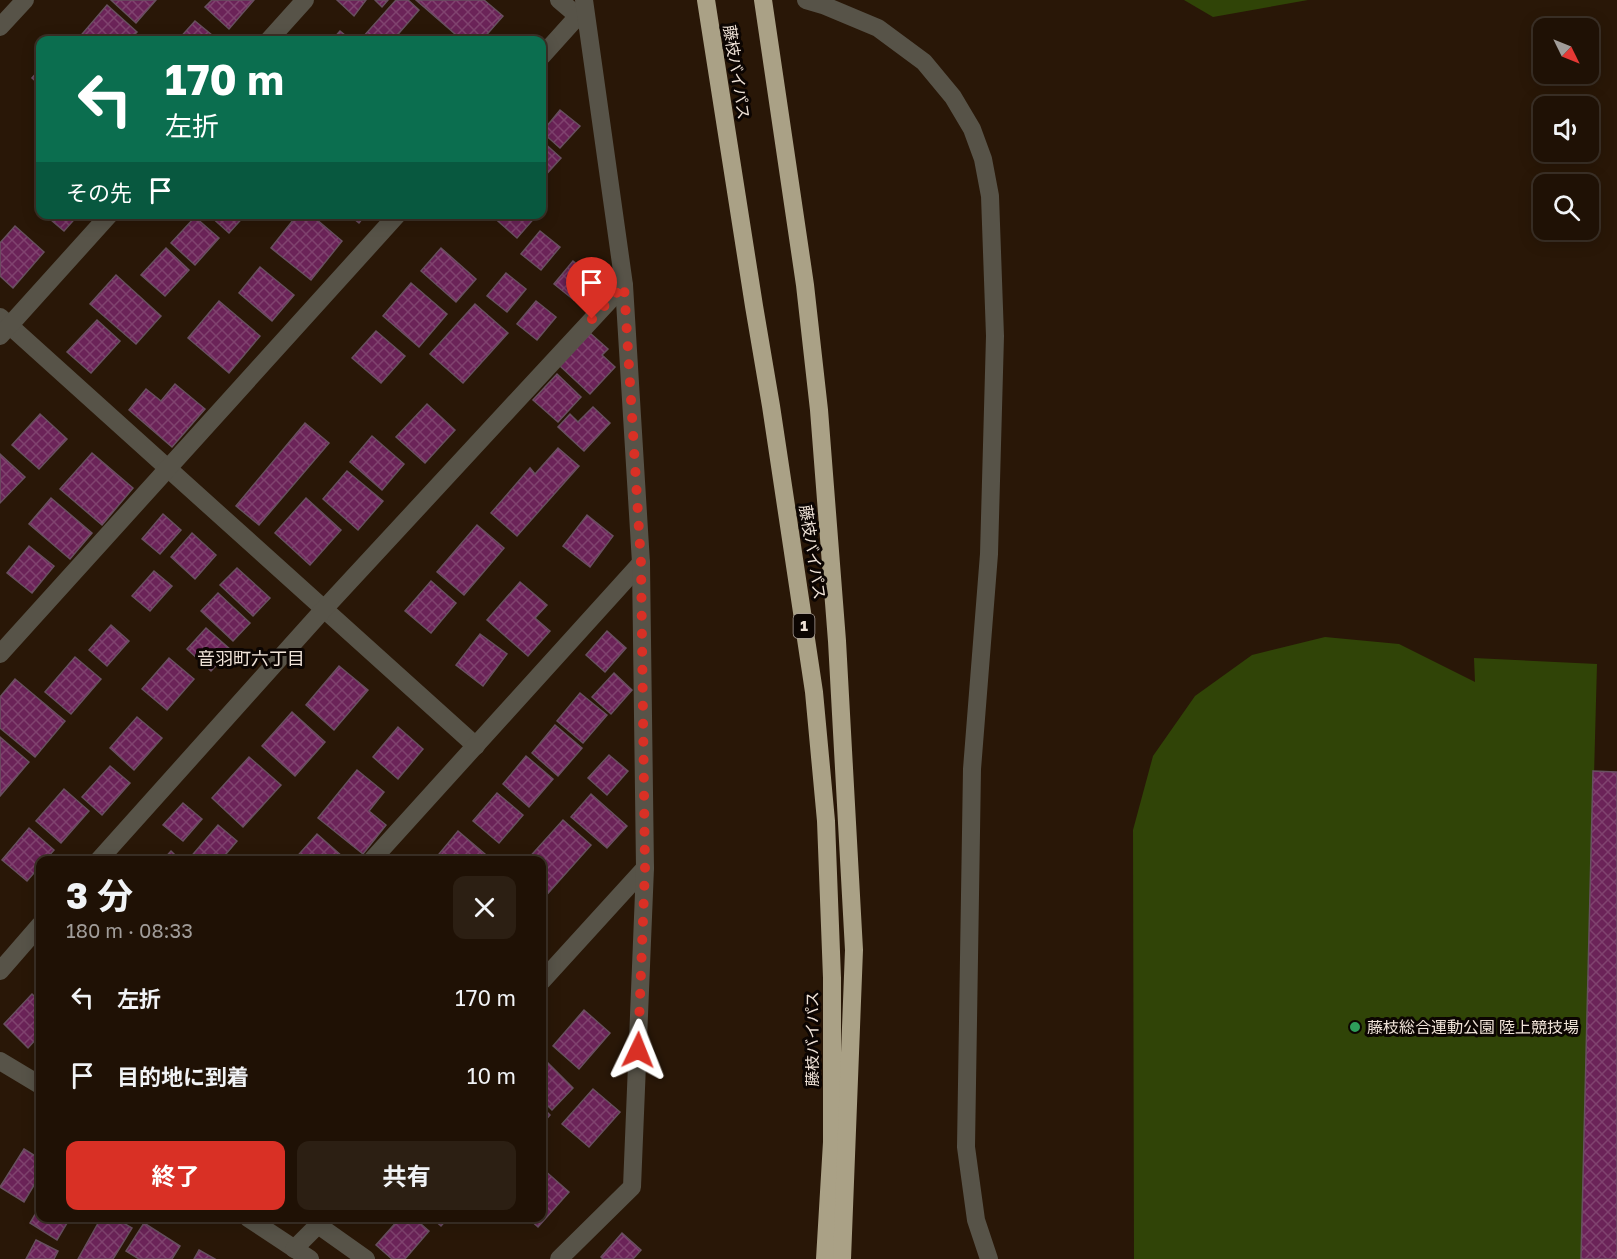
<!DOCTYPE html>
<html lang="ja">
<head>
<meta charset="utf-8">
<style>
	body { margin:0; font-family:"Golos Text","Noto Sans JP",sans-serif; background:#2c1f13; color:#f1f3f6; height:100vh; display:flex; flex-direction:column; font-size:22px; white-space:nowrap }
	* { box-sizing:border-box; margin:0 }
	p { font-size:20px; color:#a19d9a }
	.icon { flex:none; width:33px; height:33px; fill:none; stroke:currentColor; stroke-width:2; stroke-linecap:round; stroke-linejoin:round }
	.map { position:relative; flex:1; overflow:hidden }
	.sheet { position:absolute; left:36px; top:856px; width:510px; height:366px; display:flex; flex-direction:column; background:#1f1105; border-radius:12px; box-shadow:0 3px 15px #0003,0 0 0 2px #3c3127 }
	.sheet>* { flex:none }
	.top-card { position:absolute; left:36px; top:36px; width:510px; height:183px; border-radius:12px; box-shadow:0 3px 15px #0003,0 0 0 2px #3c3127; background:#0b6e4f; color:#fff; overflow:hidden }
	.needle { width:39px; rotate:133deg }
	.fabs { position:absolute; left:1533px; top:18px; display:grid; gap:12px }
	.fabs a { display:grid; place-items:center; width:66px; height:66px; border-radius:12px; background:#1f1105; box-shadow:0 3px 15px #0003,0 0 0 2px #3c3127; font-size:30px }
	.pin { position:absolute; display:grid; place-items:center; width:51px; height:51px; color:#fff; margin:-62px -26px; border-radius:50% 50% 50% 0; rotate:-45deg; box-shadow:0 0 6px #0007 }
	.pin .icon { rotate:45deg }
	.me { position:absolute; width:66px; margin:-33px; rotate:2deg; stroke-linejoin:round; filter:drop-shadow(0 0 4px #0008) }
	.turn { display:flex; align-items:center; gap:21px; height:126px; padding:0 30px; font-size:27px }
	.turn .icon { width:78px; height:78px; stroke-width:2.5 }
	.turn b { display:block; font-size:42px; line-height:51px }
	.then { display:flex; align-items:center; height:57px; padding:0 30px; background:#0003; gap:12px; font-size:22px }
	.round { display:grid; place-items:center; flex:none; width:63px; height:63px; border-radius:12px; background:#2c1f13 }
	.head { display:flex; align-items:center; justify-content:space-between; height:102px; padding:0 30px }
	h1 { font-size:36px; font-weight:700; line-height:45px }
	.cta { display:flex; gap:12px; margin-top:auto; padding:12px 30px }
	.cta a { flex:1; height:69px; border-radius:12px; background:#d93025; color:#fff; font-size:24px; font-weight:700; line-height:69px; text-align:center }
	.cta a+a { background:#2c1f13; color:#f1f3f6 }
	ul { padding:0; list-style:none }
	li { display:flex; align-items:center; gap:18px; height:78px; padding:0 30px }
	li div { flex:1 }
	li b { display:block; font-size:22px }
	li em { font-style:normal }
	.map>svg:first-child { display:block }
	.pitch { fill:#304407 }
	.building { fill:url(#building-cross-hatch); stroke:#685060; stroke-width:1.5 }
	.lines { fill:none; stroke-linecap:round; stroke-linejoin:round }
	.minor { stroke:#575348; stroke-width:18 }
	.highway { stroke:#aaa186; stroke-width:18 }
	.route { stroke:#d93025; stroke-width:10; stroke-dasharray:0 18 }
	.leisure-dot { fill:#2e9e5b; stroke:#0c0502; stroke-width:2 }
	.labels { text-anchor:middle; stroke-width:6; stroke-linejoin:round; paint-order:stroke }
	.shield { fill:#0c0502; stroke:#aca098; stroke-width:1.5 }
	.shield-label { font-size:15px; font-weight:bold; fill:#f0e3d8 }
	.street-label { font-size:16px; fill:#f0e3d8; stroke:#0c0502 }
	.poi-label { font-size:16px; fill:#f0e3d8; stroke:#0c0502; text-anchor:start }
	.neighbourhood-label { font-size:18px; fill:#f0e3d8; stroke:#0c0502 }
</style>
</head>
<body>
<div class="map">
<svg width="1617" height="1259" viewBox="0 0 1617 1259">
	<defs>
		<pattern id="building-cross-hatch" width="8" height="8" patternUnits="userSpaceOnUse" patternTransform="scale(1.5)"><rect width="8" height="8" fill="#6b2358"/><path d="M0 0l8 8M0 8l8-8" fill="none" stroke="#80436f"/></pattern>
	</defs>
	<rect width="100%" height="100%" fill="#291707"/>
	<!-- pitch -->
	<g class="pitch">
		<path d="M1184,0H1308L1213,17Z"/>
		<path d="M1325,637L1399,644L1475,682L1474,658L1597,664L1581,1259H1134L1133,830L1153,756L1195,696L1252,655Z"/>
	</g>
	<!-- building -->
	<g class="building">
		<path d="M111,0H156L136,23Z"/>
		<path d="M212,0H254L229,29L205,7Z"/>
		<path d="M337,0H366L354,16Z"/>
		<path d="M375,0H388L382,7Z"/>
		<path d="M396,0H408L419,10L393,40H365L362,38Z"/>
		<path d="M416,0H484L503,16L482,40H462Z"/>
		<path d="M107,5L137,32L129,40H77Z"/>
		<path d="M195,21L218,40H178Z"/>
		<path d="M340,31L351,40H332Z"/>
		<path d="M40,69V85L32,78Z"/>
		<path d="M560,110L580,126L560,148L542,132Z"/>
		<path d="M542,141L561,158L542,179Z"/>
		<path d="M40,199V211L35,206Z"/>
		<path d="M44,214H79L64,231Z"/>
		<path d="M208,214H246L229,233Z"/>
		<path d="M298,214H310L342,241L311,280L271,248Z"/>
		<path d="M348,214H366L359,223Z"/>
		<path d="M490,214H537V215L517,238Z"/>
		<path d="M195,217L219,238L195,265L171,243Z"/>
		<path d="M15,226L44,252L13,288L0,276V243Z"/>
		<path d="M540,231L560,247L541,270L521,254Z"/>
		<path d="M166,248L189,270L165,296L141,275Z"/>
		<path d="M441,248L476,279L456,302L421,271Z"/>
		<path d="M573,261L593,277L574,300L554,284Z"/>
		<path d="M260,267L294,295L272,321L239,293Z"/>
		<path d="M506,273L526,289L507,312L487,296Z"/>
		<path d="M116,275L161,316L136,344L90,304Z"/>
		<path d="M411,283L447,314L419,347L383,316Z"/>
		<path d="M219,301L260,336L229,373L188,338Z"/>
		<path d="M536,301L556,317L537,340L517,324Z"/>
		<path d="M475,304L508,333L463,383L430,354Z"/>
		<path d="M97,320L120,341L91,373L67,352Z"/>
		<path d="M376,331L405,356L381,383L352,358Z"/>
		<path d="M590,333L608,349L602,355L615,367L590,394L560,366Z"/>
		<path d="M557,374L581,397L558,422L533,400Z"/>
		<path d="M175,384L205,409L172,447L129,410L146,389L161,401Z"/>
		<path d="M427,404L455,430L425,463L396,437Z"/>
		<path d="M593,407L610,423L584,451L558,427L570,414L578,422Z"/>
		<path d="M40,414L67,439L39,469L12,445Z"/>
		<path d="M305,423L329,443L259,525L236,506Z"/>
		<path d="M372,436L404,464L382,490L350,462Z"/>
		<path d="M558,448L579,466L517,536L491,513L530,468L535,474Z"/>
		<path d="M92,453L133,488L102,525L60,489Z"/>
		<path d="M0,454L25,477L0,503Z"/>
		<path d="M347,471L383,501L358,530L323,499Z"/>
		<path d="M51,498L92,533L70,559L29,524Z"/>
		<path d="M306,498L341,530L310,565L275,533Z"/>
		<path d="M163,514L181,530L160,554L142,539Z"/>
		<path d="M587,515L613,536L590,567L563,546Z"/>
		<path d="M477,525L504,548L464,595L437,572Z"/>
		<path d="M192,533L216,555L195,579L171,557Z"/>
		<path d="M29,546L54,566L32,593L7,573Z"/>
		<path d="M237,568L270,598L253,616L220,585Z"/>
		<path d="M154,571L172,586L150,611L132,596Z"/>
		<path d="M431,581L456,603L431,633L405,611Z"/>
		<path d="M520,582L547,605L535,618L550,631L528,656L487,620Z"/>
		<path d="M218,593L250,623L233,641L201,611Z"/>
		<path d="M111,625L129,641L107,666L89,650Z"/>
		<path d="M206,628L231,650L211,671L187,649Z"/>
		<path d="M607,631L626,648L605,672L586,655Z"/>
		<path d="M480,634L507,654L483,686L456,665Z"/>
		<path d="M75,657L101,679L71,714L45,692Z"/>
		<path d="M169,658L194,679L167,710L142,689Z"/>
		<path d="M339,666L368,690L334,730L306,705Z"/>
		<path d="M614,673L632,690L611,714L592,697Z"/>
		<path d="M15,679L65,721L35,757L0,728V697Z"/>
		<path d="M580,693L607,715L583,743L557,721Z"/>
		<path d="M292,712L325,742L295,776L262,746Z"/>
		<path d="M137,717L162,738L134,770L110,748Z"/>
		<path d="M555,725L582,748L558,776L532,753Z"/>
		<path d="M398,727L423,749L398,779L373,757Z"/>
		<path d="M0,737L29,762L0,796Z"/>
		<path d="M609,755L628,771L607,795L588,778Z"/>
		<path d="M526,756L553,779L529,807L503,784Z"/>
		<path d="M249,757L281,785L243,827L212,798Z"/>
		<path d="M110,766L130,783L102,815L82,797Z"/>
		<path d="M357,770L384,792L369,811L386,825L363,854L318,818Z"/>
		<path d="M1593,771L1617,772V1259H1581Z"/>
		<path d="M64,789L89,811L61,843L36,821Z"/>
		<path d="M497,793L523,815L499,843L473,821Z"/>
		<path d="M591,794L627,826L607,848L571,817Z"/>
		<path d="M183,803L202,819L183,841L163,825Z"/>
		<path d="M563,820L591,845L542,900V861H526Z"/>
		<path d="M218,825L237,841L220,861H191L189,859Z"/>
		<path d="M29,828L54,850L44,861H40V866L27,881L2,860Z"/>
		<path d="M458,831L485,854L478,861H437L435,859Z"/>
		<path d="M317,834L343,857L339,861H293Z"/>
		<path d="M171,851L181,861H162Z"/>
		<path d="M32,994L40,1002V1042L37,1038L28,1048L4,1024Z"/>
		<path d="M584,1010L610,1033L579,1069L553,1046Z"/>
		<path d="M542,1057L573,1088L552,1110L542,1100Z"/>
		<path d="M593,1089L620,1112L589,1147L562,1124Z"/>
		<path d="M542,1107L550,1115L542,1124Z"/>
		<path d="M24,1149L40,1159V1175L24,1202L0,1187Z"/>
		<path d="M543,1169L569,1192L538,1227L528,1218H542Z"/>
		<path d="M40,1206V1218H70L57,1240L30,1223Z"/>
		<path d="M101,1218H115L132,1228L113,1259H78Z"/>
		<path d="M400,1218H414L429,1231L405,1259H392L376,1245Z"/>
		<path d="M432,1218H448L441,1226Z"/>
		<path d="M144,1223L180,1246L172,1259H139L126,1251Z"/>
		<path d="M622,1233L641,1250L633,1259H603L601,1257Z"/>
		<path d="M36,1240L58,1251L54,1259H26Z"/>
		<path d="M199,1250L215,1259H194Z"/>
	</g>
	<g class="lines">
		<!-- minor -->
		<g class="minor">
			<path d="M559,0L586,23"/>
			<path d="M806,0L823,5L878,28L924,62L953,97L972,129L983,159L990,196L995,336L989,554L972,769L966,1147L976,1220L989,1259"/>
			<path d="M0,27L25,0"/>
			<path d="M269,40L305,0"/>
			<path d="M542,56L578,16"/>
			<path d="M0,317L476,746"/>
			<path d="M0,336L110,214"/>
			<path d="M0,654L398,214"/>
			<path d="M98,861L324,609L624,285"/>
			<path d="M371,861L641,563"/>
			<path d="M0,971L40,925"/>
			<path d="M542,981L645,868"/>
			<path d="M0,1061L40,1085"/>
			<path d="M248,1218L310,1259"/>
			<path d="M318,1225L366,1259"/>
			<path d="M294,1249L325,1218"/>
			<path d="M559,1259L632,1187L645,868L641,563L624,285L584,0"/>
		</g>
		<!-- highway -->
		<g class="highway">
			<path d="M706,0L754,306L771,406L814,692L826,821L832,978V1142L825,1259"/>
			<path d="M763,0L805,285L819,410L837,641L854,950L842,1259"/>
		</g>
	</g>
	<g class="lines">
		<!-- route -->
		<path class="route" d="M592,319L624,285L641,563L645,868L638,1050"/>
	</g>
	<!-- markers -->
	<circle class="leisure-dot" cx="1355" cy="1027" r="6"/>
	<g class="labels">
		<!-- shield labels -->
		<rect class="shield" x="793.5" y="614" width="21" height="24" rx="4.5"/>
		<g class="shield-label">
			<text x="804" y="631">1</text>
		</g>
		<!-- street labels -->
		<g class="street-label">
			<text transform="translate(737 72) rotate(81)" y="6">藤枝バイパス</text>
			<text transform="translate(813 552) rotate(81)" y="6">藤枝バイパス</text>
			<text transform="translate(812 1039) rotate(-90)" y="6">藤枝バイパス</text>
		</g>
		<!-- poi labels -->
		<g class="poi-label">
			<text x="1367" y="1033">藤枝総合運動公園 陸上競技場</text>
		</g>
		<!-- neighbourhood labels -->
		<g class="neighbourhood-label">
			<text x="251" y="665">音羽町六丁目</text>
		</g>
	</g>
</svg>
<div class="fabs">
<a><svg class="needle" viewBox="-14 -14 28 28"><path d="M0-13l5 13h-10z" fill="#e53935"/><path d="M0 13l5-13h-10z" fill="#a19d9a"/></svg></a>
<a><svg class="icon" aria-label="sound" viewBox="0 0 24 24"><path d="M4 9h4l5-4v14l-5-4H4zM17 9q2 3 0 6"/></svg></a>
<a><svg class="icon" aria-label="search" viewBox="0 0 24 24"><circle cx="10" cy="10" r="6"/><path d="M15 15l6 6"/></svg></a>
</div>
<div class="pin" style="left:592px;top:319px;background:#d93025"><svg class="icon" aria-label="arrive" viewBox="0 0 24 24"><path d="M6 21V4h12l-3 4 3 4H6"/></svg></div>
<svg class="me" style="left:638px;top:1050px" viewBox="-20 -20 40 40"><path d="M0-17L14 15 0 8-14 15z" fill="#d93025" stroke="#fff" stroke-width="4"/></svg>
<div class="top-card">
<div class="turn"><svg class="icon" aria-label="left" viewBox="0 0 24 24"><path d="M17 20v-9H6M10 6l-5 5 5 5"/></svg><div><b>170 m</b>左折</div></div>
<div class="then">その先<svg class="icon" aria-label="arrive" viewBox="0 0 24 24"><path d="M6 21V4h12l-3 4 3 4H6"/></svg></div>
</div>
<section class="sheet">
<div class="head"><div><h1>3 分</h1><p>180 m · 08:33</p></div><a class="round"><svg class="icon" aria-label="close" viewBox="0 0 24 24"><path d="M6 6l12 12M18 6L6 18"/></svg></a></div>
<ul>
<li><svg class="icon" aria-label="left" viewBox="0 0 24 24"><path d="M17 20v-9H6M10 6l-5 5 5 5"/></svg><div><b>左折</b></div><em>170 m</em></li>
<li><svg class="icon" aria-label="arrive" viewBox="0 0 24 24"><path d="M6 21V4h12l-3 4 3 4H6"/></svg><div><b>目的地に到着</b></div><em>10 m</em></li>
</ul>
<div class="cta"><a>終了</a><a>共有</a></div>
</section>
</div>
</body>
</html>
